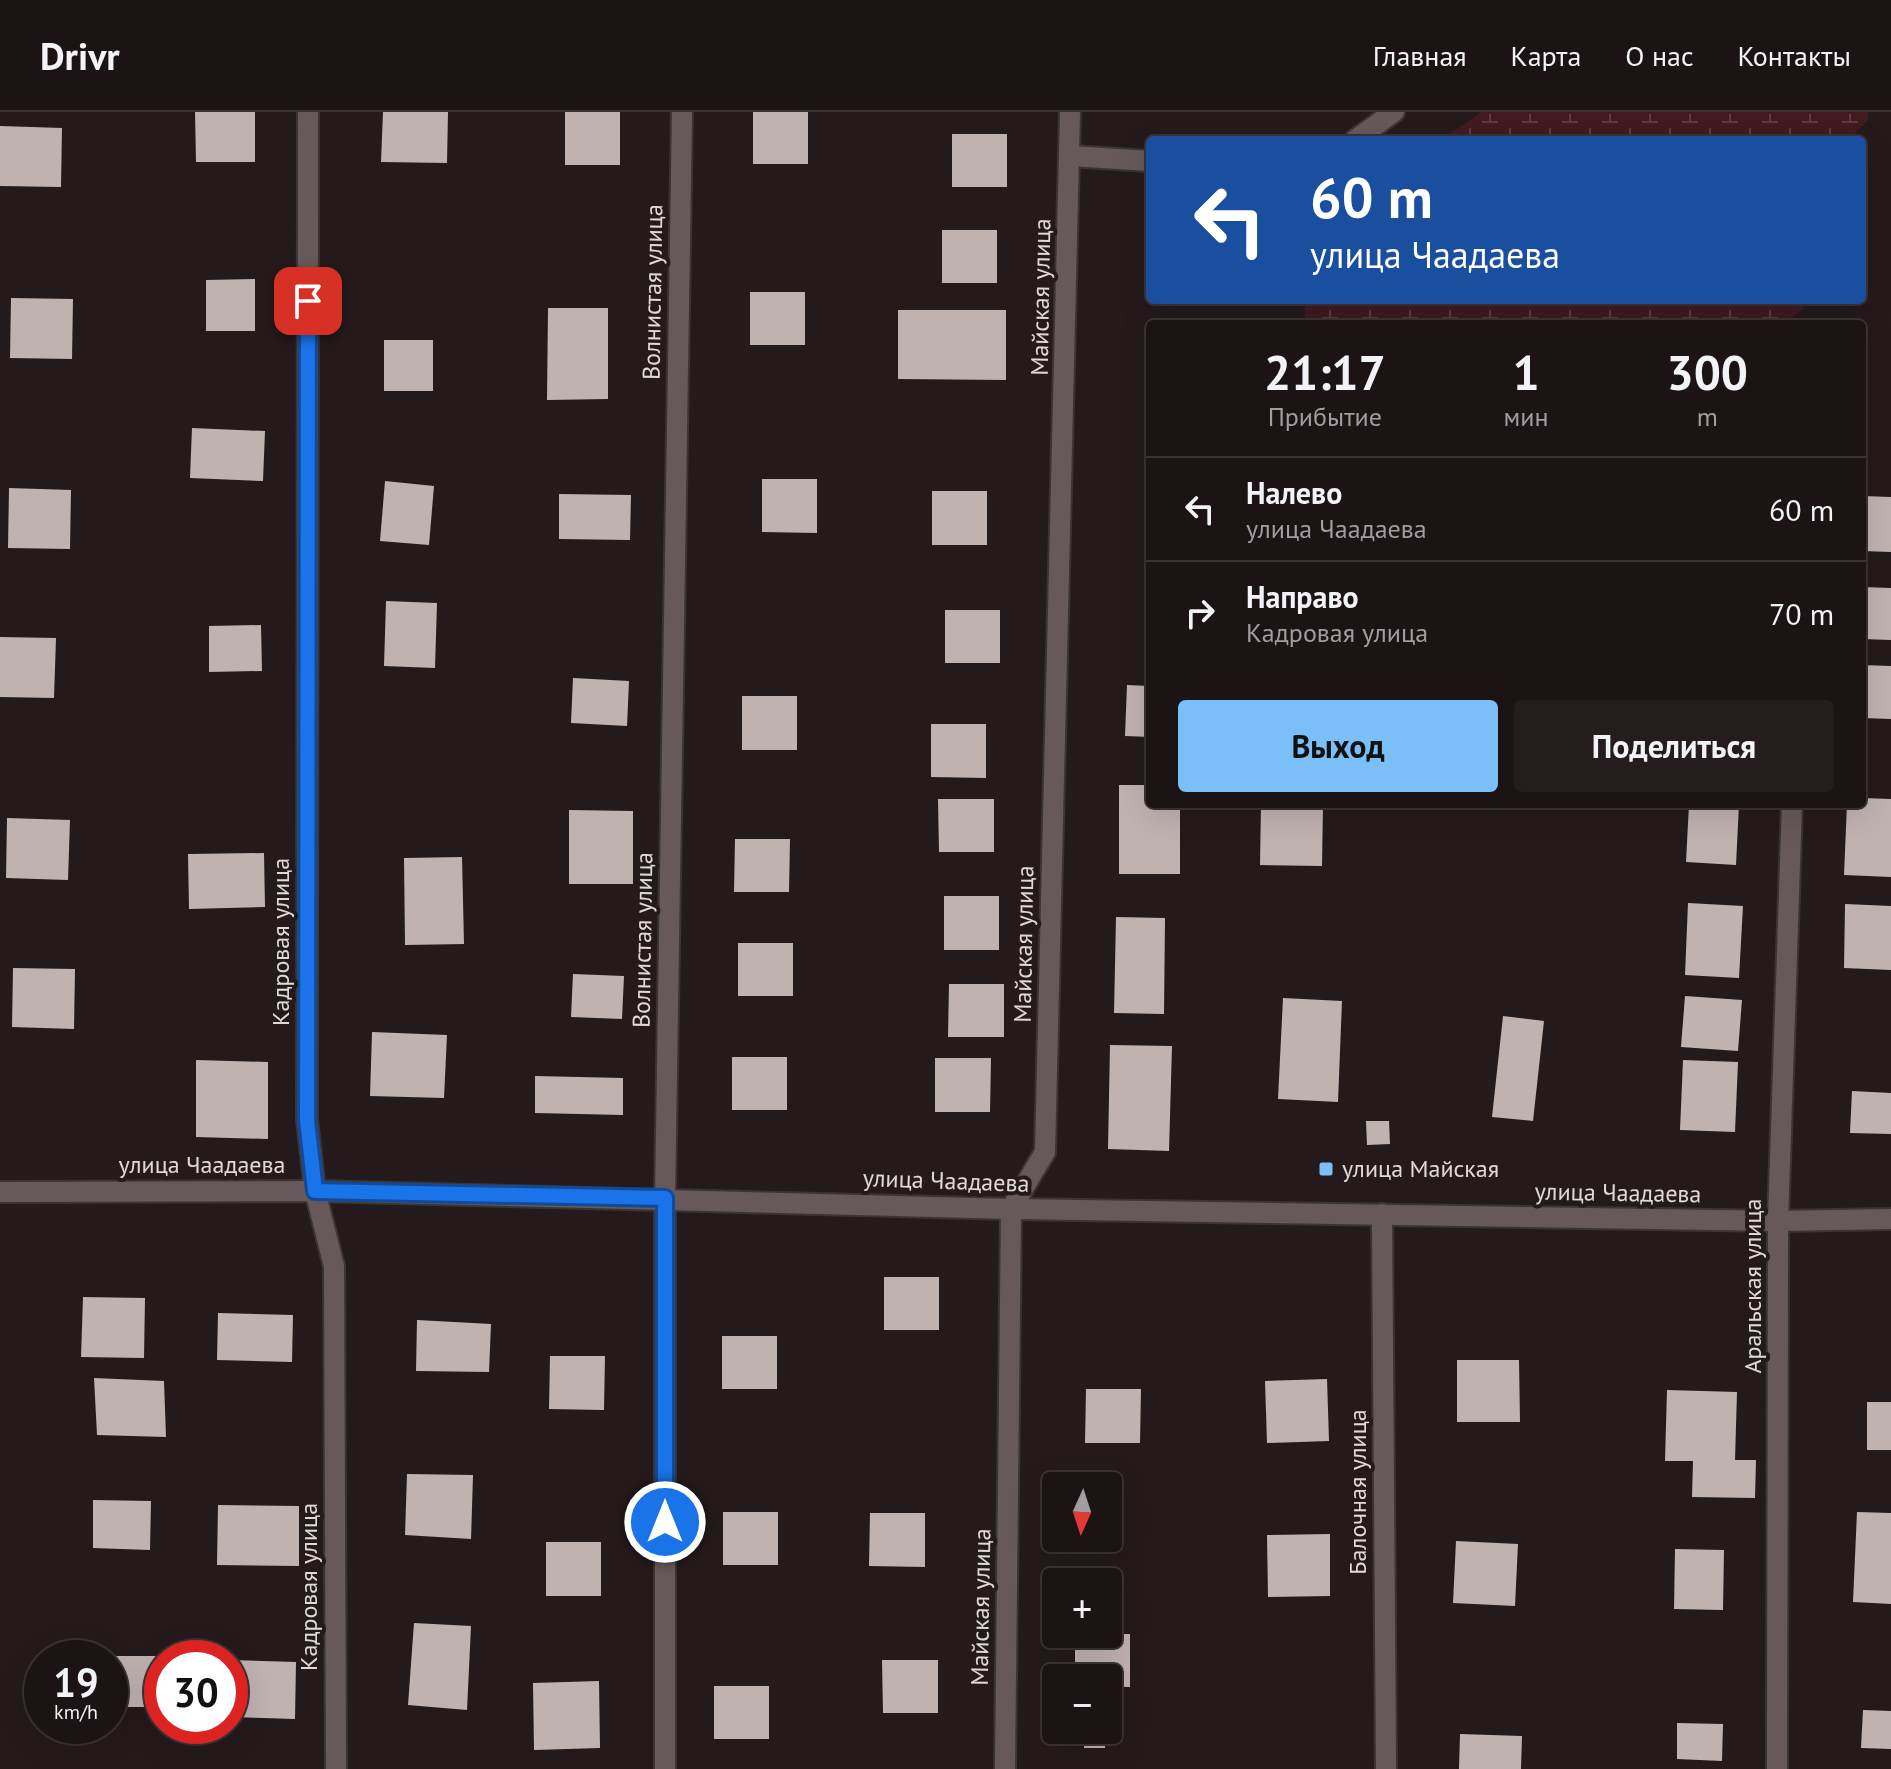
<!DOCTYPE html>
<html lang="ru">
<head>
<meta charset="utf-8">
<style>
	body { margin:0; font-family:"PT Sans",sans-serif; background:#251d1d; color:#f1f3f6; height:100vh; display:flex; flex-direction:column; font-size:30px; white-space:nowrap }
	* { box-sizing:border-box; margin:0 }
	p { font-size:26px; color:#a09ea0 }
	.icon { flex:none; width:44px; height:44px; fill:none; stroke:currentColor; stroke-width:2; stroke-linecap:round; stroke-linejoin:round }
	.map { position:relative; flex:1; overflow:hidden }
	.side { position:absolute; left:1146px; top:208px; width:720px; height:488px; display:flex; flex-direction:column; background:#1c1414; border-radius:8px; box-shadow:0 8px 32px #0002,0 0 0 2px #3a3334 }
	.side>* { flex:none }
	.banner { position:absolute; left:1146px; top:24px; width:720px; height:168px; border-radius:8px; box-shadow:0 8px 32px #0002,0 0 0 2px #3a3334; background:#1a4fa0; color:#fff; overflow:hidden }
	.needle { width:52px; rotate:183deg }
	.fabs { position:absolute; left:1042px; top:1360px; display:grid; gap:16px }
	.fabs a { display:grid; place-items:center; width:80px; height:80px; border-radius:8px; background:#1c1414; box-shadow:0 8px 32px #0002,0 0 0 2px #3a3334; font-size:40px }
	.speed { position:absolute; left:24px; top:1528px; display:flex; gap:16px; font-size:40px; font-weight:700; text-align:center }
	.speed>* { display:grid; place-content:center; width:104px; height:104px; border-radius:50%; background:#1c1414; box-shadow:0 8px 32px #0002,0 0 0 2px #3a3334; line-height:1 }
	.speed small { font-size:20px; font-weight:400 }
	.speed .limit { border:12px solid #d22; background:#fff; color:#111 }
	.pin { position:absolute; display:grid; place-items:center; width:68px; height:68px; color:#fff; margin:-34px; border-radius:16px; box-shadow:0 4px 12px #0006 }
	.me { position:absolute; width:88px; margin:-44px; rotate:0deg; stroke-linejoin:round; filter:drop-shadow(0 0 6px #0008) }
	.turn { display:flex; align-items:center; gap:28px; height:168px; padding:0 32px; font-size:36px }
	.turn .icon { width:104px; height:104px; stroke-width:2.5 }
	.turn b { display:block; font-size:56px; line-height:68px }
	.eta { display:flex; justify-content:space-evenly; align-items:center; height:136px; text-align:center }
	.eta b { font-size:48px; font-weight:700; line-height:56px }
	.primary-button { display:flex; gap:16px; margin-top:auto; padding:16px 32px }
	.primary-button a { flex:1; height:92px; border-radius:8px; background:#7abff8; color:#111; font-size:32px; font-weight:700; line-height:92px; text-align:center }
	.primary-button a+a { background:#251d1d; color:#f1f3f6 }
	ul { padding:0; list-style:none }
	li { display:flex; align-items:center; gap:24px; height:104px; padding:0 32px; border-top:2px solid #3a3334 }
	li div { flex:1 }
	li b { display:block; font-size:30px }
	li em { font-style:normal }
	header { display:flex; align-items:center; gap:48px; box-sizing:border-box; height:112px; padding:0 40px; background:#1c1414; border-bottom:2px solid #3a3334 }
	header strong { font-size:38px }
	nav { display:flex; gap:44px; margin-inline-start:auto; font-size:28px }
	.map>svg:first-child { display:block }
	.wetland { fill:url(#wetland-marsh) }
	.building { fill:#c1b2b2 }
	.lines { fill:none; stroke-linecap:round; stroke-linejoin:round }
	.street-casing { stroke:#3c3434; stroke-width:24 }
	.secondary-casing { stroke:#3c3434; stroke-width:24 }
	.street { stroke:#67595a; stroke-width:20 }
	.secondary { stroke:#67595a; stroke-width:20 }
	.route-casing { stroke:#114b97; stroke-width:20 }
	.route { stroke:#1a73e8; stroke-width:14 }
	.poi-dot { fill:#7abff8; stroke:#251a1b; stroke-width:3 }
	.labels { text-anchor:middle; stroke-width:8; stroke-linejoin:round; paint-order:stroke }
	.street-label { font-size:24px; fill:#e1d9d9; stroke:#251a1b }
	.poi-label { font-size:24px; fill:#e1d9d9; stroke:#251a1b; text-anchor:start }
</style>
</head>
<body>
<header>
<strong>Drivr</strong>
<nav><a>Главная</a><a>Карта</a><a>О нас</a><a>Контакты</a></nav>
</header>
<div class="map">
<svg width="1891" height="1657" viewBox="0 0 1891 1657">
	<defs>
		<pattern id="wetland-marsh" width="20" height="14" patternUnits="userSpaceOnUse" patternTransform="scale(2)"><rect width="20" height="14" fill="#421a20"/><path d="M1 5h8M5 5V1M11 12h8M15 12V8" fill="none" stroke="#5d3b40"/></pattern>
	</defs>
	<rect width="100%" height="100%" fill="#251a1b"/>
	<!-- wetland -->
	<g class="wetland">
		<path d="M1482,0H1868V8L1848,28H1441Z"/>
		<path d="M1305,188H1804V196L1782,212H1305Z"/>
	</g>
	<!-- building -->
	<g class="building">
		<path d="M195,0H255V50H196Z"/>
		<path d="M383,0H448L447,51L381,50Z"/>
		<rect x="565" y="0" width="55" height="53"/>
		<rect x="753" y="0" width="55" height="52"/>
		<path d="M0,14L62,16L61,75L0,74Z"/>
		<rect x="952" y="22" width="55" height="53"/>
		<rect x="942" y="118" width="55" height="53"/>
		<path d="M255,167V219H206V168Z"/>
		<rect x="750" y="180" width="55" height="53"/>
		<path d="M11,186L73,187L72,247L10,246Z"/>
		<path d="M548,196H608V287L547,288Z"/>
		<path d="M898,198H1006V268L898,267Z"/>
		<rect x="384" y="228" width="49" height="51"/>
		<path d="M192,316L265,319L263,369L190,366Z"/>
		<path d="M762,367H817V421L762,420Z"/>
		<path d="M385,369L434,374L429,433L380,429Z"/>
		<path d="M9,376L71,378L70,437L8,436Z"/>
		<rect x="932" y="379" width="55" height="54"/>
		<path d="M559,382L631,383L630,428L559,427Z"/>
		<path d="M1862,384L1891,385V440L1862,439Z"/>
		<path d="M1862,475L1891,476V528L1862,527Z"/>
		<path d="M386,489L437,491L435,556L384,554Z"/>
		<rect x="945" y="498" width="55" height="53"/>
		<path d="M261,513L262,559L209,560V514Z"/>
		<path d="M0,525L56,526L54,586L0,585Z"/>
		<path d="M1862,553L1891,554V607L1862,606Z"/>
		<path d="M573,566L629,569L627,614L571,611Z"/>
		<path d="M1127,573L1150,574V625L1125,624Z"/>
		<rect x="742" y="584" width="55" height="54"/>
		<path d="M931,612H986V666L931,665Z"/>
		<path d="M1119,673H1150V692H1180V762H1119Z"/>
		<path d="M1862,686L1891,687V765L1844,763L1847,692H1862Z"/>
		<path d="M938,687H994V740H939Z"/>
		<path d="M1261,692H1323L1322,754L1260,753Z"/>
		<path d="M1689,692H1739L1736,753L1686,750Z"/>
		<path d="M569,698L633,699V772H569Z"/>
		<path d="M7,706L70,708L68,768L6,766Z"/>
		<path d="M735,727H790L789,780H734Z"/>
		<path d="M264,741L265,795L189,797L188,742Z"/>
		<path d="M462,745L464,832L405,833L404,746Z"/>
		<rect x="944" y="784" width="55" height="54"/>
		<path d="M1688,791L1743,794L1739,866L1685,863Z"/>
		<path d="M1845,792L1891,794V858L1844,856Z"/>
		<path d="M1116,805L1165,806L1164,902L1114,901Z"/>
		<rect x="738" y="831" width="55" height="53"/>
		<path d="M13,856L75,857L74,917L12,915Z"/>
		<path d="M573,862L624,864L622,907L571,905Z"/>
		<path d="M949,872H1004V925H948Z"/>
		<path d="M1685,884L1742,888L1738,939L1681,935Z"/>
		<path d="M1283,886L1342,889L1338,990L1278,987Z"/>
		<path d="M1503,904L1544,909L1533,1009L1492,1005Z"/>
		<path d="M372,920L447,923L444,986L370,984Z"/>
		<path d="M1110,933L1172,934L1169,1039L1108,1037Z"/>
		<rect x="732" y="945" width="55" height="53"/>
		<path d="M935,946H991L990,1000H935Z"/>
		<path d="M196,948L268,950V1027L196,1025Z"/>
		<path d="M1683,948L1738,950L1735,1020L1680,1018Z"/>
		<path d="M535,964L623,966V1003L535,1001Z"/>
		<path d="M1852,979L1891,981V1022L1850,1021Z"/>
		<path d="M1366,1009H1389L1390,1032L1367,1033Z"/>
		<rect x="884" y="1165" width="55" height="53"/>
		<path d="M83,1185L145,1186L144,1246L81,1245Z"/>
		<path d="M218,1201L293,1203L292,1250L217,1248Z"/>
		<path d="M417,1208L491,1212L489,1260L416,1259Z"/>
		<rect x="722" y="1224" width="55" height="53"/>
		<path d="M550,1244H605L604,1298L549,1297Z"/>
		<path d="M1457,1248H1519L1520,1310H1457Z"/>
		<path d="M94,1266L164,1269L166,1325L97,1323Z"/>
		<path d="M1327,1267L1329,1329L1267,1331L1265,1269Z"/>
		<path d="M1086,1277H1141L1140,1331H1085Z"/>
		<path d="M1667,1278L1737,1280L1735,1348H1756L1755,1386L1692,1385L1693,1349H1665Z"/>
		<rect x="1867" y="1290" width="24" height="48"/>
		<path d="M407,1362L473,1363L471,1427L405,1423Z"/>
		<path d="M93,1388L151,1389L150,1438L93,1436Z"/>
		<path d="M218,1393L299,1394V1454L217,1453Z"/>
		<rect x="723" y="1400" width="55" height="53"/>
		<path d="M1857,1400L1891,1401V1492L1853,1490Z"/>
		<path d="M870,1401H925V1455L869,1454Z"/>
		<path d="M1330,1422V1484L1268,1485L1267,1423Z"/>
		<path d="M1456,1429L1518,1432L1515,1494L1453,1491Z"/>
		<rect x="546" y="1430" width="55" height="54"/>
		<path d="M1675,1437L1724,1438L1723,1498L1674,1497Z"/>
		<path d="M414,1511L471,1514L467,1598L408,1593Z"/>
		<path d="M1075,1522H1130V1575H1108V1566H1075Z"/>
		<path d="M110,1544H161L160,1595H110Z"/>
		<path d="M230,1548L296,1550L295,1607L230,1605Z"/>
		<path d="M882,1548H938V1601H883Z"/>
		<path d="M599,1569L600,1636L534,1638L533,1571Z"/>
		<rect x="714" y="1574" width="55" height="53"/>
		<path d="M1863,1598L1891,1599V1637L1861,1636Z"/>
		<path d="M1677,1611L1723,1612L1722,1649L1677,1647Z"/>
		<path d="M1085,1618H1105V1636H1084Z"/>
		<path d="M1460,1622L1522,1624L1521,1657H1459Z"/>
	</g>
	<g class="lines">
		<defs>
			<g id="street">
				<path d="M308,0L307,1008L315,1079L334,1154L336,1657"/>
				<path d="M1355,28L1394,0"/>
				<path d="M1071,44L1150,49"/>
				<path d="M1382,1102L1386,1657"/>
				<path d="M665,1657V1086L682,0"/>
				<path d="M1005,1657L1011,1097L1045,1040L1070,0"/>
				<path d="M1777,1657L1778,1109L1792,692"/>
			</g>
			<path id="secondary" d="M0,1080L315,1079L1011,1097L1778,1109L1891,1107"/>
		</defs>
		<!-- street casing -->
		<use href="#street" class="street-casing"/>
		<!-- secondary casing -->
		<use href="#secondary" class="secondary-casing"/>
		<!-- street -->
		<use href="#street" class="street"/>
		<!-- secondary -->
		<use href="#secondary" class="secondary"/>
	</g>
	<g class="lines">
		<defs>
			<path id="route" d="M308,189L307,1008L315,1079L665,1086V1410"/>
		</defs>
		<!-- route casing -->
		<use href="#route" class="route-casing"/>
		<!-- route -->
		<use href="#route" class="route"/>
	</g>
	<!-- markers -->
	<rect class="poi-dot" x="1318" y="1049" width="16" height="16" rx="4"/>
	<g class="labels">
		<!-- street labels -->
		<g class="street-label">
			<text transform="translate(653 180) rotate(-89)" y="8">Волнистая улица</text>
			<text transform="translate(1041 185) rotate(-89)" y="8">Майская улица</text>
			<text transform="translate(643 828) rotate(-89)" y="8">Волнистая улица</text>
			<text transform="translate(281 830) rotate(-90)" y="8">Кадровая улица</text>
			<text transform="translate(1024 832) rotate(-89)" y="8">Майская улица</text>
			<text x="202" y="1061">улица Чаадаева</text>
			<text transform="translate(946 1069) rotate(2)" y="8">улица Чаадаева</text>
			<text transform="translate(1618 1081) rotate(1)" y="8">улица Чаадаева</text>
			<text transform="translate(1753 1174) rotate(-90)" y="8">Аральская улица</text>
			<text transform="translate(1358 1380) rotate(-90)" y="8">Балочная улица</text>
			<text transform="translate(309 1475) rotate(-90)" y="8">Кадровая улица</text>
			<text transform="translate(981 1495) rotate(-89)" y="8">Майская улица</text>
		</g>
		<!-- poi labels -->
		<g class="poi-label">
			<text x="1342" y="1065">улица Майская</text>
		</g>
	</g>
</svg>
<div class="fabs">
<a><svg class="needle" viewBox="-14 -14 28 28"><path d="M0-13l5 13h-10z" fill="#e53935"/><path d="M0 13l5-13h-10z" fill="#a09ea0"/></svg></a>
<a>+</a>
<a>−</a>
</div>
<div class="speed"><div>19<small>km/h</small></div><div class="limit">30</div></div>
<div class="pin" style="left:308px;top:189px;background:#d93025"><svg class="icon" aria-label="arrive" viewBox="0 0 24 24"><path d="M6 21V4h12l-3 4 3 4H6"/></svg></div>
<svg class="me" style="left:665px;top:1410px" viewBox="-20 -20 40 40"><circle r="17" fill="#1a73e8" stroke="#fff" stroke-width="3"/><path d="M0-11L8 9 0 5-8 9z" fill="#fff"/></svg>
<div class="banner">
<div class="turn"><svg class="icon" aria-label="left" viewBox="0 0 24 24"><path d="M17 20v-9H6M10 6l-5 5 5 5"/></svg><div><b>60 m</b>улица Чаадаева</div></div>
</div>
<section class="side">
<div class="eta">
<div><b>21:17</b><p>Прибытие</p></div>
<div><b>1</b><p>мин</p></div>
<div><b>300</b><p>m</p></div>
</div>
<ul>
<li><svg class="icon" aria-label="left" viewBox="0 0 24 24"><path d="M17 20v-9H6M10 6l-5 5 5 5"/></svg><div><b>Налево</b><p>улица Чаадаева</p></div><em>60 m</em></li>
<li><svg class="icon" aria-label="right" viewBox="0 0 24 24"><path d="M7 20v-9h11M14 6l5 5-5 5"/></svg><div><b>Направо</b><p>Кадровая улица</p></div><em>70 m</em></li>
</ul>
<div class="primary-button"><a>Выход</a><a>Поделиться</a></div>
</section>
</div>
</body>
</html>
